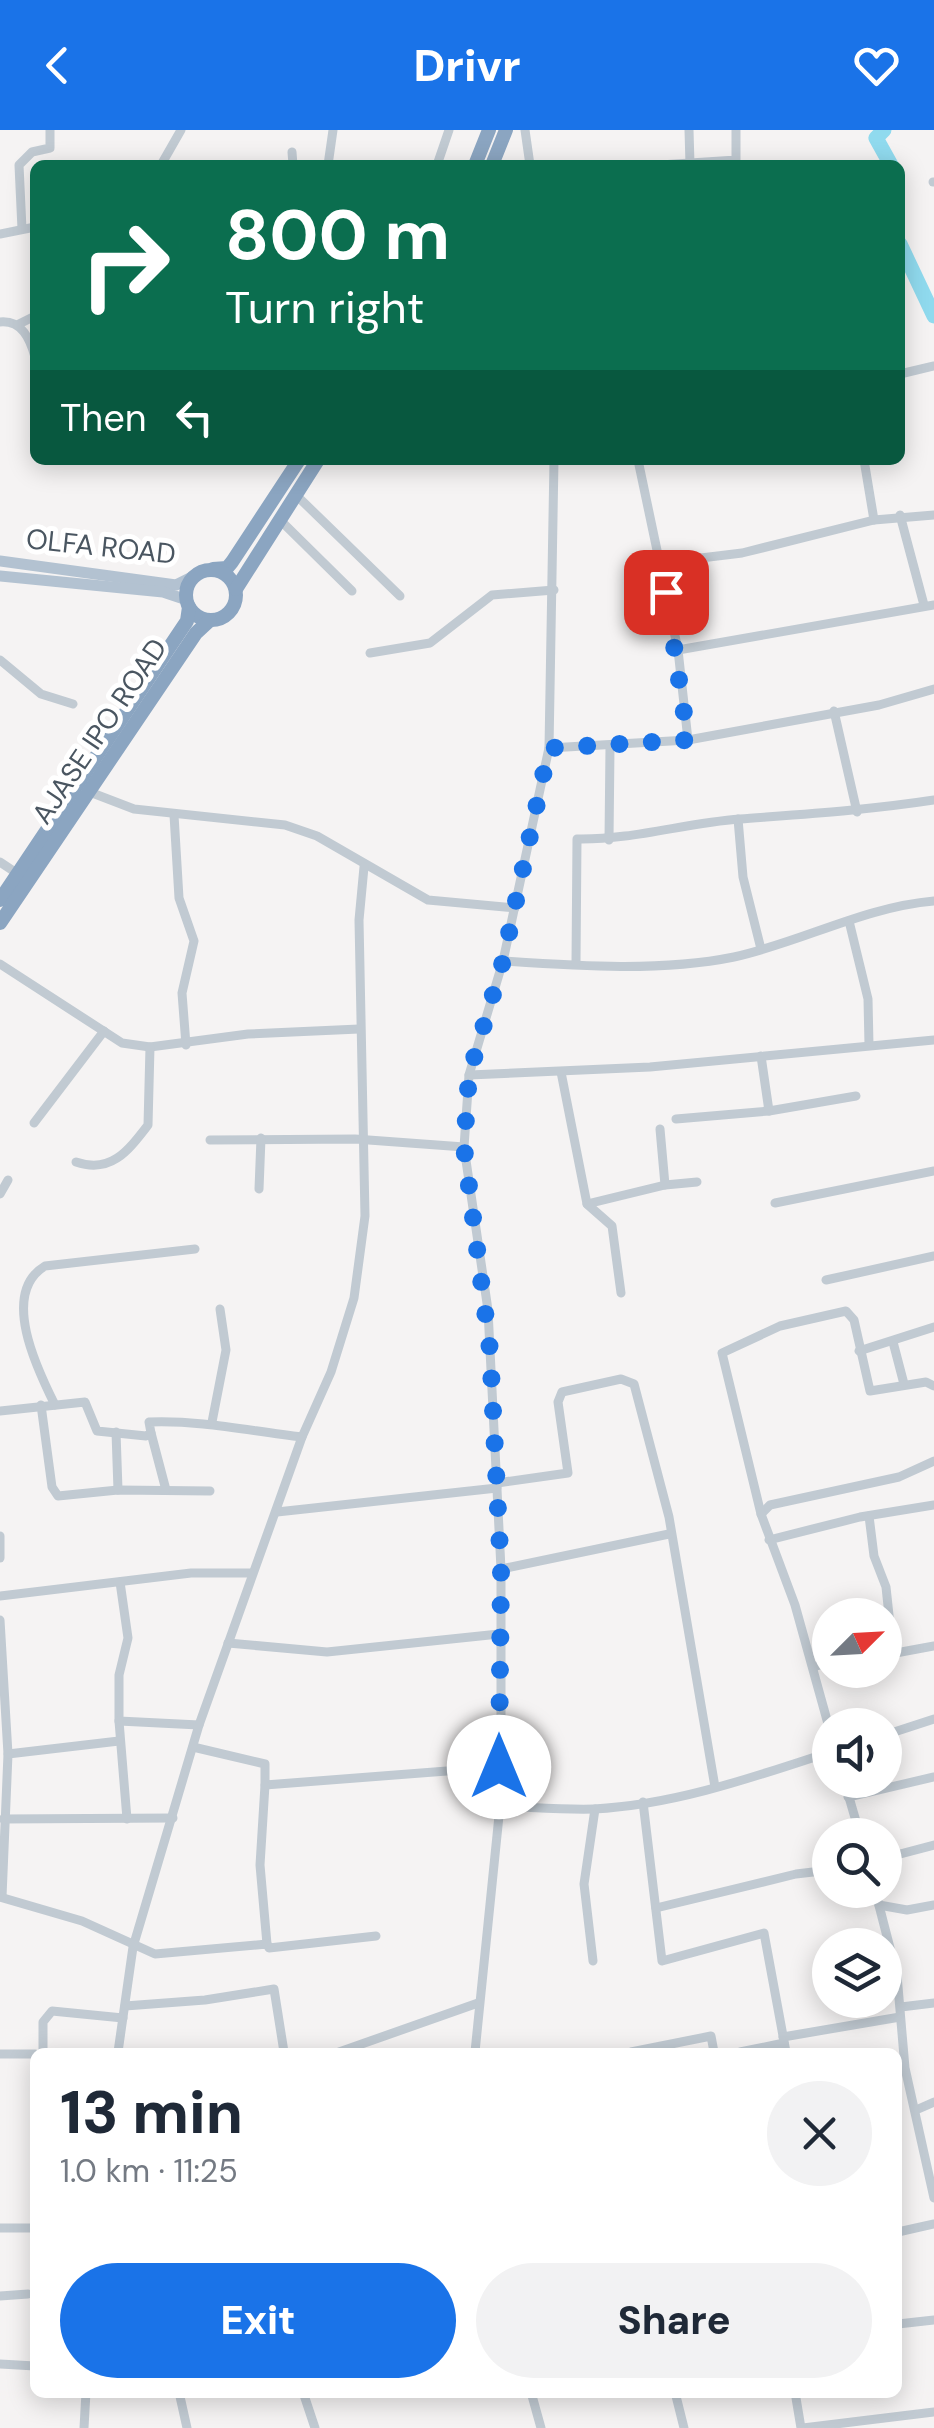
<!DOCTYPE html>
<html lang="en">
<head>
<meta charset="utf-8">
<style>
	body { margin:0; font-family:"DM Sans",sans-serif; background:#f2f2f3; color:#1f2937; height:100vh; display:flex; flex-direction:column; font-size:38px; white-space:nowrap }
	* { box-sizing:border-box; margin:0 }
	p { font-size:32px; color:#747a83 }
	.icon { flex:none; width:55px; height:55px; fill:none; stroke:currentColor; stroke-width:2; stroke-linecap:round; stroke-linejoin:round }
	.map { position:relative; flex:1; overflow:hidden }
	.details { position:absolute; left:30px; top:1918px; width:872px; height:350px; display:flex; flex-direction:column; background:#fff; border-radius:15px; box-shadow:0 5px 25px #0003 }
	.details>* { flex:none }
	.top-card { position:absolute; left:30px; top:30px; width:875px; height:305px; border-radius:15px; box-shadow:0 5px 25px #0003; background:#0b6e4f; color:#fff; overflow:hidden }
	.needle { width:65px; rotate:66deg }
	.controls { position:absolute; left:812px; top:1468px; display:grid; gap:20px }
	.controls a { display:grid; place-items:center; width:90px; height:90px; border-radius:50%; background:#fff; box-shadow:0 5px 25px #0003; font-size:50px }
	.pin { position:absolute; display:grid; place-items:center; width:85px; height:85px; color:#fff; margin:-42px; border-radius:20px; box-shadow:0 5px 15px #0006 }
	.me { position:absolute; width:110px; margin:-55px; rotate:0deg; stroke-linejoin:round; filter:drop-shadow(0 0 8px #0008) }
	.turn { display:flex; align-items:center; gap:35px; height:210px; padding:0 30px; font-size:45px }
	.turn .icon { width:130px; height:130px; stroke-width:2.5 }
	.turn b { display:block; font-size:70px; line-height:85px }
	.then { display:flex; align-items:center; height:95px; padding:0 30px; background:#0003; gap:20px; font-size:38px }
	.round { display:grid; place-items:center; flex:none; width:105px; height:105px; border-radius:52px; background:#f2f2f3 }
	.overview { display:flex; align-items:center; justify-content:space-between; height:170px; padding:0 30px }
	h1 { font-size:60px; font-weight:800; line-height:75px }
	.button { display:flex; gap:20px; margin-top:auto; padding:20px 30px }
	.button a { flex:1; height:115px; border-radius:60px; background:#1a73e8; color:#fff; font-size:40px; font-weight:800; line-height:115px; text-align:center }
	.button a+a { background:#f2f2f3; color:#1f2937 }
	header { display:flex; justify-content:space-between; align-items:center; height:130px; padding:0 30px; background:#1a73e8; color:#fff; font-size:45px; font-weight:800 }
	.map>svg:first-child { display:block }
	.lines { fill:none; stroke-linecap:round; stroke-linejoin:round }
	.river { stroke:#90daee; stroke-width:15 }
	.minor { stroke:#c1cad2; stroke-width:9 }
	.major { stroke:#b3c2d1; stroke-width:11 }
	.highway { stroke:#8ba5c1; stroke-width:14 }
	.route { stroke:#1a73e8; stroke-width:18; stroke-dasharray:0 32.4 }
	.labels { text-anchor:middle; stroke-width:10; stroke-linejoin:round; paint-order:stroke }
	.street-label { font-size:28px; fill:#4a5661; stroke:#fff }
</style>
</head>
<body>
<header><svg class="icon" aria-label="back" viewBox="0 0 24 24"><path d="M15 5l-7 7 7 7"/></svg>Drivr<svg class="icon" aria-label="heart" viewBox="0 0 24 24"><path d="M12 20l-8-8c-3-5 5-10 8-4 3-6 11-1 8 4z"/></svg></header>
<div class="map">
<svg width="934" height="2298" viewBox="0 0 934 2298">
	<rect width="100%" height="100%" fill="#f5f3f3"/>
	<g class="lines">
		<!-- river -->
		<g class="river">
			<path d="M884,0L876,8L891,35"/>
			<path d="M900,114L934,186"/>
		</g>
		<!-- minor -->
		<g class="minor">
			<path d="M525,0L530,35"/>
			<path d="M689,0L690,34"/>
			<path d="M292,22L293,35"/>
			<path d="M161,35L181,0"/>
			<path d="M328,35L333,0"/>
			<path d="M437,35L449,0"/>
			<path d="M660,35L736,30V0"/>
			<path d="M933,52H934"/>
			<path d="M22,99L19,35L32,22L50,18V0"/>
			<path d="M0,104L35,97"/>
			<path d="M0,192C22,190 30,209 35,227"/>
			<path d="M17,195L35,186"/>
			<path d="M900,244L934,236"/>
			<path d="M638,330L678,520L688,610"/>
			<path d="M864,330L874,390"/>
			<path d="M295,364L400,466"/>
			<path d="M900,385L924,475"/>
			<path d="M279,389L352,461"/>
			<path d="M660,433L742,423L874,390L934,385"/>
			<path d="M678,520L934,475"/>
			<path d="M370,523L430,513L492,465L554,460"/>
			<path d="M0,530L41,564L73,574"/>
			<path d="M834,581L857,682"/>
			<path d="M549,618L688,610L879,575L934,559"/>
			<path d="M87,661L134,679L285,695L317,706L428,770L515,778"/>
			<path d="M174,685L179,768L194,811L182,863L186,915"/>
			<path d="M738,689L743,747L761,819"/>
			<path d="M609,710L610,617"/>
			<path d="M0,732L18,744"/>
			<path d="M849,791L868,869L869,915"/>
			<path d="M503,831C577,836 660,842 734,827C802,812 864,777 934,771"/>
			<path d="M576,832L577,709C633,710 685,693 740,689C805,684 869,680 934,670"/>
			<path d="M0,834L122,913L150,917L248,904L359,899"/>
			<path d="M761,926L769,981"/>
			<path d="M561,942L587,1074L612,1096L621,1163"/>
			<path d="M469,945L650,937L934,910"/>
			<path d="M676,989L769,981L856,966"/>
			<path d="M34,993L104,901"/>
			<path d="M210,1010L355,1009L464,1017"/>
			<path d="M76,1032C111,1044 128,1021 148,995L150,917"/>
			<path d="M665,1055L697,1052"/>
			<path d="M259,1059L261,1008"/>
			<path d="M0,1064L8,1050"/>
			<path d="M775,1073L934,1041"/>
			<path d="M587,1074L665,1055L660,999"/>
			<path d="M826,1150L934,1126"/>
			<path d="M893,1212L904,1254"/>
			<path d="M859,1221L934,1197"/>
			<path d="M41,1275L52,1357L58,1366L118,1360L210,1361"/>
			<path d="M55,1275C37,1239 0,1163 45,1136L195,1119"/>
			<path d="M0,1281L85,1272L97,1301L146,1306L151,1303L149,1292C202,1290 249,1301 302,1307"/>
			<path d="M212,1292L226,1220L220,1179"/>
			<path d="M116,1302L118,1360"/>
			<path d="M151,1303L166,1360"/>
			<path d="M497,1353L568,1343L558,1272L562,1262L621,1249L634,1254L669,1387L715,1657"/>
			<path d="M277,1382L497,1358"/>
			<path d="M761,1384L770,1375L899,1347L934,1331"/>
			<path d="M869,1386L874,1426L886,1457L893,1523"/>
			<path d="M0,1406V1428"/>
			<path d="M769,1410L860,1387L934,1375"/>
			<path d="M501,1439L669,1404"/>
			<path d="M120,1452L128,1508L119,1545V1591L199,1595"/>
			<path d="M0,1466L191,1443H251"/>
			<path d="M0,1490L8,1624L2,1767"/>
			<path d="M228,1513L327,1522L499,1504"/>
			<path d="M885,1525L934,1516"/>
			<path d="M813,1537L830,1532"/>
			<path d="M119,1591L127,1689"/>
			<path d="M830,1601L795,1475L761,1384L722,1223L780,1196L846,1181L854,1190L870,1261L926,1252L934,1256"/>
			<path d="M885,1605L934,1589"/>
			<path d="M193,1617L265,1634V1655L499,1637"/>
			<path d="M8,1624L119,1611"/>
			<path d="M844,1650L860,1705"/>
			<path d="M265,1655L260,1735L267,1814"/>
			<path d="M848,1667L934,1647"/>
			<path d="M643,1672L662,1831L764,1803L786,1922"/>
			<path d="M500,1676C531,1677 563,1680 594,1679C674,1675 754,1647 830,1622"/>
			<path d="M3,1689L173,1688"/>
			<path d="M885,1728L934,1715"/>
			<path d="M875,1760L897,1845L905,1938L934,2068"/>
			<path d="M0,1767L82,1791L155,1824L267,1814L269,1818L376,1806"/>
			<path d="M879,1775L907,1780L934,1775"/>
			<path d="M656,1778L796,1744L830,1740"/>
			<path d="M593,1831L584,1754L595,1679"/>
			<path d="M125,1876L205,1870L274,1859L284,1922"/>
			<path d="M901,1877L934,1873"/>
			<path d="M783,1907L900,1887"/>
			<path d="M43,1922V1892L52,1881L123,1888"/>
			<path d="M118,1922L133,1817L199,1595L302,1307L331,1242L354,1168L365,1086L359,790L364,737"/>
			<path d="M339,1922L478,1873"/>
			<path d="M475,1922L501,1666V1439L488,1180L464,1017L469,945L503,831L549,618L554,330"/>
			<path d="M631,1922L711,1906L714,1922"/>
			<path d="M740,1922L784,1913"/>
			<path d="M0,1924H35"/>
			<path d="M916,1980L934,1972"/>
			<path d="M0,2098H35"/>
			<path d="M898,2102L934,2094"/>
			<path d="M0,2166L28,2164"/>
			<path d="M898,2194L934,2190"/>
			<path d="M0,2234L35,2236"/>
			<path d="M179,2262L187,2298"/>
			<path d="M303,2262L315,2298"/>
			<path d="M531,2262L541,2298"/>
			<path d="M675,2262L684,2298"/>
			<path d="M795,2262L801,2298"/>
			<path d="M84,2298L86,2262"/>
			<path d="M803,2298L934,2282"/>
		</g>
		<!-- major -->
		<g class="major">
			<path d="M0,431L176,455L196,445"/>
			<path d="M0,446L163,462L187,470"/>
		</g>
		<!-- highway -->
		<g class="highway">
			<path d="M475,35L489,0"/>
			<path d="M492,35L506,0"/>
			<path d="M213,439L227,438L232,432L299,330"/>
			<circle cx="211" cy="465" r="25"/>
			<path d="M236,459L318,330"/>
			<path d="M0,770L187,491L189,477"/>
			<path d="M0,793L196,503L210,490"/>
		</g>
	</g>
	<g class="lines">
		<!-- route -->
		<path class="route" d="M499,1637L501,1440L490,1220L464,1017L469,945L503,831L549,618L688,610L666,462"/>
	</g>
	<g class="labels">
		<!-- street labels -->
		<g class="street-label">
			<text transform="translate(101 416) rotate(6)" y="10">OLFA ROAD</text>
			<text transform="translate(99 601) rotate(-56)" y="10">AJASE IPO ROAD</text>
		</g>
	</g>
</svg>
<div class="controls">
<a><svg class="needle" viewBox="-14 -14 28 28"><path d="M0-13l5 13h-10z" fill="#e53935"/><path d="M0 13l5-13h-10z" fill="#747a83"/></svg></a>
<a><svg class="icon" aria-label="sound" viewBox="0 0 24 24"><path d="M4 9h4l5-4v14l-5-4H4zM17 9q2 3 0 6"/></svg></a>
<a><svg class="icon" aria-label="search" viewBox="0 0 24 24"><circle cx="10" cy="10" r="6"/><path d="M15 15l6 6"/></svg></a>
<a><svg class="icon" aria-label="layers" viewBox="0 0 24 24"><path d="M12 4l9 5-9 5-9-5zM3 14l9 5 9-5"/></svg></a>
</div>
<div class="pin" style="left:666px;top:462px;background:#d93025"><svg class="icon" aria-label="arrive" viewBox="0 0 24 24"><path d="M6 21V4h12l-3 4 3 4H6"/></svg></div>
<svg class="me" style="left:499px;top:1637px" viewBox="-20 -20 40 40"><circle r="19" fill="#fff"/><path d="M0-13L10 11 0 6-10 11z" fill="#1a73e8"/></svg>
<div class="top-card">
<div class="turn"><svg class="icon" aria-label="right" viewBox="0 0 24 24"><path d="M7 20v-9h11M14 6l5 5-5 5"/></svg><div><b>800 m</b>Turn right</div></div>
<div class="then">Then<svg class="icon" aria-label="left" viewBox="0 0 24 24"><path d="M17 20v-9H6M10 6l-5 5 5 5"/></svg></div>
</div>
<section class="details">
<div class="overview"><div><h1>13 min</h1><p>1.0 km · 11:25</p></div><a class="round"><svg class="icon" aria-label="close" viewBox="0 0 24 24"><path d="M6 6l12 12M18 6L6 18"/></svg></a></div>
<div class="button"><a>Exit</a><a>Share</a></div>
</section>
</div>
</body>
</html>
